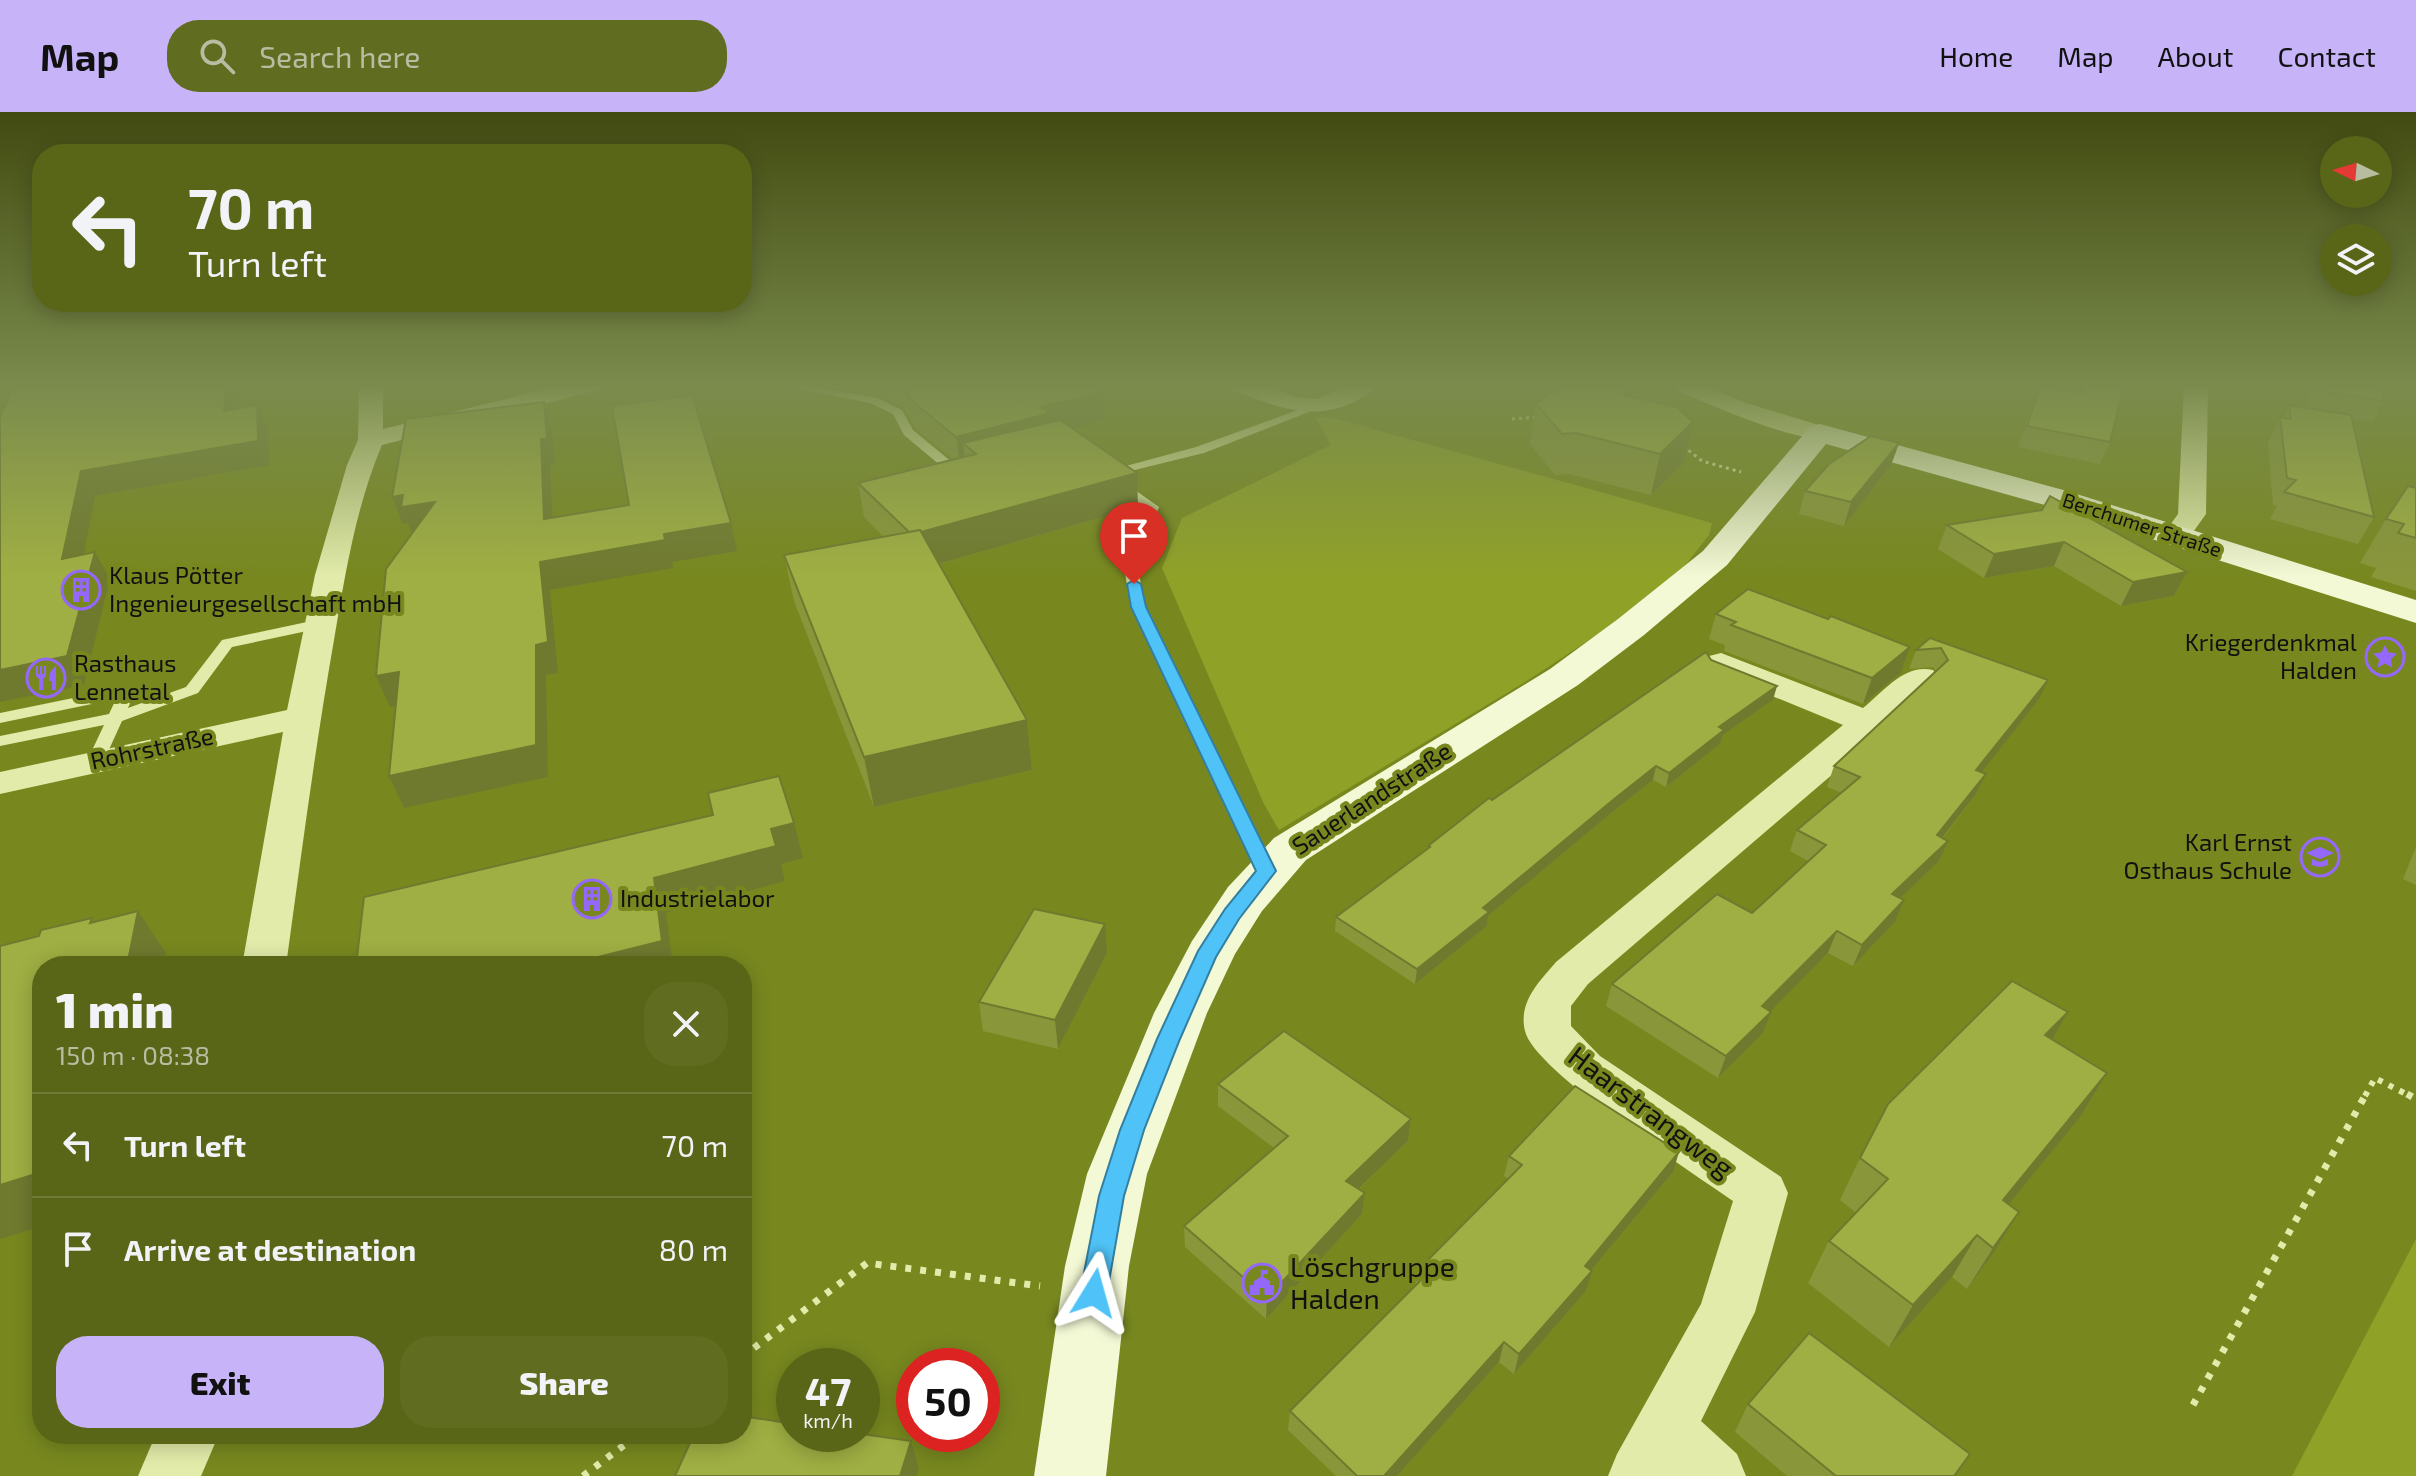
<!DOCTYPE html>
<html lang="en">
<head>
<meta charset="utf-8">
<style>
	body { margin:0; font-family:"Exo 2",sans-serif; background:#606c20; color:#f1f3f6; height:100vh; display:flex; flex-direction:column; font-size:30px; white-space:nowrap }
	* { box-sizing:border-box; margin:0 }
	p { font-size:26px; color:#b8bda1 }
	.icon { flex:none; width:44px; height:44px; fill:none; stroke:currentColor; stroke-width:2; stroke-linecap:round; stroke-linejoin:round }
	.map { position:relative; flex:1; overflow:hidden }
	.details { position:absolute; left:32px; top:844px; width:720px; height:488px; display:flex; flex-direction:column; background:#5a6617; border-radius:32px; box-shadow:0 4px 20px #0003 }
	.details>* { flex:none }
	.guide { position:absolute; left:32px; top:32px; width:720px; height:168px; border-radius:32px; box-shadow:0 4px 20px #0003; background:#5a6617; color:#f1f3f6; overflow:hidden }
	.needle { width:52px; rotate:275deg }
	.buttons { position:absolute; left:2320px; top:24px; display:grid; gap:16px }
	.buttons a { display:grid; place-items:center; width:72px; height:72px; border-radius:50%; background:#5a6617; box-shadow:0 4px 20px #0003; font-size:40px }
	.speed { position:absolute; left:776px; top:1236px; display:flex; gap:16px; font-size:40px; font-weight:700; text-align:center }
	.speed>* { display:grid; place-content:center; width:104px; height:104px; border-radius:50%; background:#5a6617; box-shadow:0 4px 20px #0003; line-height:1 }
	.speed small { font-size:20px; font-weight:400 }
	.speed .limit { border:12px solid #d22; background:#fff; color:#111 }
	.pin { position:absolute; display:grid; place-items:center; width:68px; height:68px; color:#fff; margin:-82px -34px; border-radius:50% 50% 50% 0; rotate:-45deg; box-shadow:0 0 8px #0007 }
	.pin .icon { rotate:45deg }
	.me { position:absolute; width:88px; margin:-44px; rotate:8deg; stroke-linejoin:round; filter:drop-shadow(0 0 6px #0008) }
	.turn { display:flex; align-items:center; gap:28px; height:168px; padding:0 24px; font-size:36px }
	.turn .icon { width:104px; height:104px; stroke-width:2.5 }
	.turn b { display:block; font-size:56px; line-height:68px }
	.round { display:grid; place-items:center; flex:none; width:84px; height:84px; border-radius:32px; background:#606c20 }
	.head { display:flex; align-items:center; justify-content:space-between; height:136px; padding:0 24px }
	h1 { font-size:48px; font-weight:800; line-height:60px }
	.cta { display:flex; gap:16px; margin-top:auto; padding:16px 24px }
	.cta a { flex:1; height:92px; border-radius:32px; background:#c7b4f8; color:#111; font-size:32px; font-weight:800; line-height:92px; text-align:center }
	.cta a+a { background:#606c20; color:#f1f3f6 }
	ul { padding:0; list-style:none }
	li { display:flex; align-items:center; gap:24px; height:104px; padding:0 24px; border-top:2px solid #6f7a36 }
	li div { flex:1 }
	li b { display:block; font-size:30px }
	li em { font-style:normal }
	header { display:flex; align-items:center; gap:48px; box-sizing:border-box; height:112px; padding:0 40px; background:#c7b4f8; color:#111 }
	header strong { font-size:38px }
	nav { display:flex; gap:44px; margin-inline-start:auto; font-size:28px }
	.search { width:560px; height:72px; background:#606c20; display:flex; align-items:center; gap:20px; box-sizing:border-box; padding:0 28px; border-radius:32px; color:#b8bda1; font-size:30px }
	.map>svg:first-child { display:block }
	.green { fill:#90a128 }
	.lines { fill:none; stroke-linecap:round; stroke-linejoin:round }
	.path-far2 { stroke:#e2eba9; stroke-width:3; stroke-dasharray:3 4; stroke-linecap:butt }
	.path-far1 { stroke:#e2eba9; stroke-width:6; stroke-dasharray:5 7; stroke-linecap:butt }
	.path { stroke:#e2eba9; stroke-width:7; stroke-dasharray:6 9; stroke-linecap:butt }
	.service { fill:#e2eba9; fill-rule:evenodd }
	.minor { fill:#e2eba9; fill-rule:evenodd }
	.secondary { fill:#f3f8d5; fill-rule:evenodd }
	.wall { fill:#8a963a }
	.shaded-wall { fill:#707a2f }
	.building { fill:#a0af43; stroke:#707a2f; stroke-width:2 }
	.route { fill:#4fc3f7; stroke:#337fa1; stroke-width:2 }
	.labels { text-anchor:middle; stroke-width:8; stroke-linejoin:round; paint-order:stroke }
	.far-street-label { font-size:20px; fill:#111; stroke:#78881f }
	.poi-label { font-size:24px; fill:#111; stroke:#78881f; text-anchor:start }
	.street-label { font-size:24px; fill:#111; stroke:#78881f }
	.near-street-label { font-size:28px; fill:#111; stroke:#78881f }
	.near-poi-label { font-size:28px; fill:#111; stroke:#78881f; text-anchor:start }
</style>
</head>
<body>
<header>
<strong>Map</strong>
<div class="search"><svg class="icon" aria-label="search" viewBox="0 0 24 24"><circle cx="10" cy="10" r="6"/><path d="M15 15l6 6"/></svg>Search here</div>
<nav><a>Home</a><a>Map</a><a>About</a><a>Contact</a></nav>
</header>
<div class="map">
<svg width="2416" height="1364" viewBox="0 0 2416 1364">
	<rect width="100%" height="100%" fill="#78881f"/>
	<!-- green -->
	<g class="green">
		<path d="M1315,305H1330L1712,411L1709,423L1680,460L1615,511L1525,570L1279,718L1264,692L1162,456L1182,406L1331,333Z"/>
		<path d="M2416,1127V1364H2292Z"/>
	</g>
	<g class="lines">
		<!-- path-far2 -->
		<g class="path-far2">
			<path d="M1512,307L1538,305"/>
			<path d="M1683,334L1702,349L1741,360"/>
		</g>
		<!-- path-far1 -->
		<path class="path-far1" d="M2365,984L2375,966L2410,984"/>
		<!-- path -->
		<g class="path">
			<path d="M2407,982L2416,987"/>
			<path d="M742,1245L867,1151L1040,1174"/>
			<path d="M2193,1293L2366,982"/>
			<path d="M583,1364L639,1322"/>
		</g>
		<!-- service -->
		<g class="service">
			<path d="M779,273H803L877,286L902,298L913,318L959,356L964,355L970,359L961,364H953L904,323L893,302L870,291Z"/>
			<path d="M1309,294L1319,296L1204,341L1106,365L1100,361L1196,335Z"/>
			<path d="M1118,366L1159,395L1137,450L1145,495L1276,759L1273,764L1266,765L1256,759L1131,495L1123,450L1145,396L1114,373L1112,370Z"/>
			<path d="M321,507L329,512L326,515L232,535L198,581L122,609L102,653H90L87,649L104,613L0,634V624L109,602L116,587L0,611V601L127,575L135,580L128,596L186,575L222,528Z"/>
		</g>
		<!-- minor -->
		<g class="minor">
			<path d="M359,273H383V317L563,273H602L598,278L382,333C356,394 345,463 334,528C315,636 301,745 286,854H242L283,620L0,682V660L287,598L315,463L347,353L358,328Z"/>
			<path d="M1228,273H1262L1296,285L1317,287L1350,273H1378C1372,281 1361,286 1352,291C1310,310 1273,293 1232,278Z"/>
			<path d="M1672,273H1703L1746,291L1829,316L1832,321L1829,326C1800,333 1706,291 1676,278Z"/>
			<path d="M2184,273H2208L2206,402L2186,430L2176,433L2166,430L2162,424L2178,402Z"/>
			<path d="M1721,541L1863,596C1884,579 1905,551 1933,558L1938,565L1883,619L1588,872L1571,894V914L1600,944L1781,1065L1788,1081L1755,1200L1701,1309L1737,1342L1746,1364H1608L1617,1342L1701,1192L1733,1089C1695,1062 1533,958 1525,919C1518,890 1539,870 1556,850L1843,613L1709,558L1704,551L1709,544Z"/>
			<path d="M156,1322H219L201,1364H138Z"/>
		</g>
		<!-- secondary -->
		<path class="secondary" d="M1820,312L2067,379L2416,488V511L2045,393L1826,332L1727,453L1644,523L1578,573L1306,748L1262,799L1235,842L1207,901L1147,1062L1129,1154L1106,1364H1034L1065,1154L1087,1062L1154,901L1192,829L1228,775L1274,726L1550,557L1618,507L1703,439L1810,315Z"/>
	</g>
	<!-- wall -->
	<g class="wall">
		<path d="M877,273H1091L1102,280L1104,308L1071,316L1138,395L939,452L1027,608L1032,658L874,695L794,489L784,443L884,425L864,405L858,371L952,347L915,316L903,295L878,283Z"/>
		<path d="M1264,273H1339L1317,284L1297,282Z"/>
		<path d="M1507,273H1625L1633,275L1632,285L1684,351L1651,383L1569,362L1555,363L1530,332L1536,292L1549,283Z"/>
		<path d="M2041,273L2110,330L2100,352L2018,335Z"/>
		<path d="M2307,273H2381L2384,289L2373,310L2352,307L2374,405L2358,432L2270,407L2277,394L2273,393L2268,331L2280,305L2283,306L2289,293L2309,296Z"/>
		<path d="M1899,331L1891,353L1844,414L1799,402L1805,379Z"/>
		<path d="M2416,376V479L2371,465L2376,456L2360,451L2386,407Z"/>
		<path d="M2042,398L2187,460L2174,484L2121,494L2054,454L1984,466L1938,437L1947,413Z"/>
		<path d="M1716,502L1828,507L1910,535L1901,561L1863,592L1724,539L1725,533L1709,527Z"/>
		<path d="M1930,526L2039,587L1981,660L1976,682L1943,726L1939,749L1900,786L1895,810L1853,854L1828,841L1770,899L1763,921L1718,966L1606,894L1612,872L1752,801L1808,749L1790,739L1797,718L1842,681L1827,675L1834,654L1936,559L1933,555L1909,557L1916,538Z"/>
		<path d="M1773,588L1723,623L1720,632L1666,675L1653,668L1610,702L1488,804L1487,814L1415,872L1335,819L1336,805L1427,738L1428,734L1492,688Z"/>
		<path d="M2416,735V773L2403,767Z"/>
		<path d="M1107,841L1058,937L983,919L979,890Z"/>
		<path d="M2052,927L2107,961L2081,1004L2008,1092L2019,1100L1993,1142L1967,1177L1952,1165L1889,1235L1808,1171L1829,1129L1856,1101L1840,1088L1860,1046Z"/>
		<path d="M1218,972L1411,1007L1408,1029L1359,1077L1365,1081L1362,1102L1266,1207L1185,1135L1184,1114L1274,1036L1218,994Z"/>
		<path d="M1509,1044L1673,1060L1591,1159L1586,1179L1514,1262L1499,1250L1397,1364H1336L1288,1318L1290,1299L1414,1175L1416,1160L1509,1067L1504,1064Z"/>
		<path d="M1748,1292L1954,1364H1787L1735,1320Z"/>
	</g>
	<!-- shaded-wall -->
	<g class="shaded-wall">
		<path d="M226,273H239L235,322L224,299Z"/>
		<path d="M1317,273H1339L1317,284Z"/>
		<path d="M1633,275L1626,314L1623,283Z"/>
		<path d="M1102,280L1104,308L976,342L963,331L966,352L960,354L956,325L1040,295Z"/>
		<path d="M544,290L551,315L555,352L550,353L554,434L544,407L541,327Z"/>
		<path d="M257,293L268,316L269,353L95,384L78,473L62,447L81,359Z"/>
		<path d="M1693,310L1684,351L1651,383L1660,342Z"/>
		<path d="M1899,331L1891,353L1844,414L1851,390Z"/>
		<path d="M1137,361L1138,395L917,458L911,423Z"/>
		<path d="M403,383L435,390L412,423L408,411L403,412L392,385Z"/>
		<path d="M731,411L737,439L672,450L673,456L550,478L558,561L546,563L548,665L404,696L389,664L536,533L540,450L664,422Z"/>
		<path d="M2064,430L2054,454L1984,466L1994,442Z"/>
		<path d="M95,440L110,467L84,573L0,590V558Z"/>
		<path d="M2187,460L2174,484L2121,494L2133,470Z"/>
		<path d="M1910,535L1901,561L1863,592L1872,566Z"/>
		<path d="M399,560L413,591L390,595L376,564Z"/>
		<path d="M2048,568L2039,587L1967,679L1976,658Z"/>
		<path d="M1777,574L1773,588L1723,623L1720,632L1666,675L1669,661L1719,615Z"/>
		<path d="M1027,608L1032,658L874,695L864,645Z"/>
		<path d="M1656,654L1653,668L1610,702L1488,804L1487,814L1415,872L1417,857L1483,796L1613,688Z"/>
		<path d="M1986,662L1976,682L1928,744L1937,723Z"/>
		<path d="M794,711L803,746L781,752L785,769L666,801L673,854H596L594,846L654,766L771,717Z"/>
		<path d="M1948,729L1939,749L1883,803L1892,782Z"/>
		<path d="M1904,788L1895,810L1853,854L1862,833Z"/>
		<path d="M138,799L166,841L163,854H127Z"/>
		<path d="M1105,812L1107,841L1058,937L1055,908Z"/>
		<path d="M1837,819L1828,841L1754,916L1762,894Z"/>
		<path d="M1771,900L1763,921L1718,966L1726,944Z"/>
		<path d="M2068,900L2044,942L2045,923Z"/>
		<path d="M2107,961L2081,1004L1981,1126L2003,1088Z"/>
		<path d="M1411,1007L1408,1029L1344,1091L1346,1069Z"/>
		<path d="M1679,1040L1673,1060L1585,1166L1592,1159L1586,1179L1514,1262L1519,1242L1585,1154Z"/>
		<path d="M42,1060V1114L0,1127V1073Z"/>
		<path d="M1365,1081L1362,1102L1266,1207L1267,1186Z"/>
		<path d="M2019,1100L1993,1142L1967,1177L1993,1136Z"/>
		<path d="M1977,1123L1952,1165L1889,1235L1913,1193Z"/>
		<path d="M1504,1230L1499,1250L1397,1364H1384Z"/>
		<path d="M911,1329L919,1357L916,1364H900Z"/>
	</g>
	<!-- building -->
	<g class="building">
		<path d="M14,273H226L224,299L257,293L258,329L81,359L62,447L95,440L67,544L0,558V305Z"/>
		<path d="M902,273H1091L1102,280L1040,295L1050,301L956,325L911,288Z"/>
		<path d="M1562,273H1625L1633,275L1623,283L1677,295L1693,310L1660,342L1576,321L1562,322L1536,292Z"/>
		<path d="M2041,273L2081,281L2084,273H2124L2110,330L2027,314Z"/>
		<path d="M2320,273H2381L2384,289L2320,279Z"/>
		<path d="M692,283L731,411L664,422L665,428L540,450L548,530L536,533V633L389,664L399,560L376,564L386,457L435,390L401,395L403,383L392,385L406,307L544,290L547,326L541,327L544,407L629,393L612,294Z"/>
		<path d="M2289,293L2351,303L2374,405L2284,380L2296,368L2287,366L2280,305L2291,307Z"/>
		<path d="M1060,308L1137,361L921,420L920,418L909,420L858,371L976,342L963,331Z"/>
		<path d="M1871,324L1899,331L1851,390L1805,379L1829,352Z"/>
		<path d="M2408,374L2416,376V426L2398,421L2404,412L2386,407Z"/>
		<path d="M2050,384L2187,460L2133,470L2064,430L1994,442L1947,413L2042,398Z"/>
		<path d="M920,418L1027,608L864,645L784,443Z"/>
		<path d="M1748,477L1828,507L1831,504L1910,535L1872,566L1731,513L1736,510L1716,502Z"/>
		<path d="M1930,526L2048,568L1976,658L1986,662L1937,723L1948,729L1892,782L1904,788L1862,833L1837,819L1762,894L1771,900L1726,944L1612,872L1717,782L1752,801L1826,733L1797,718L1860,665L1834,654L1948,548L1941,536L1916,538Z"/>
		<path d="M1706,540L1711,548L1777,574L1719,615L1724,618L1669,661L1656,654L1613,688L1483,796L1489,800L1417,857L1336,805L1430,735L1428,734L1489,686L1492,688Z"/>
		<path d="M779,664L794,711L771,717L776,734L654,766L662,829L594,846L596,854H356L364,785L713,703L708,681Z"/>
		<path d="M1034,797L1105,812L1055,908L979,890Z"/>
		<path d="M138,799L127,854H42V1060L0,1073V834L39,824L41,818L92,806L90,811Z"/>
		<path d="M2012,869L2068,900L2045,923L2107,961L2003,1088L2019,1100L1993,1136L1977,1123L1913,1193L1829,1129L1888,1067L1860,1046L1888,992Z"/>
		<path d="M1284,919L1411,1007L1346,1069L1365,1081L1267,1186L1184,1114L1288,1024L1218,972Z"/>
		<path d="M1575,974L1679,1040L1585,1154L1592,1159L1519,1242L1504,1230L1384,1364H1357L1290,1299L1423,1166L1416,1160L1522,1053L1509,1044Z"/>
		<path d="M1809,1221L1970,1342L1954,1364H1836L1748,1292Z"/>
		<path d="M742,1304L794,1312V1322H862L911,1329L900,1364H675L694,1322H742Z"/>
	</g>
	<!-- sky -->
	<linearGradient id="sky" x2="0" y2="1"><stop stop-color="#424b11"/><stop offset="0.59" stop-color="#7a8b4d"/><stop offset="1" stop-color="#7a8b4d" stop-opacity="0"/></linearGradient>
	<rect width="2416" height="464" fill="url(#sky)"/>
	<!-- route -->
	<path class="route" d="M1134,468L1141,472L1146,495L1276,759L1239,807L1216,845L1180,927L1144,1018L1124,1084L1107,1181L1103,1190L1094,1194L1084,1190L1080,1181L1099,1084L1120,1018L1157,927L1198,839L1225,797L1256,759L1131,495L1127,472Z"/>
	<!-- icons -->
	<defs>
		<symbol id="building-ring" viewBox="-11 -11 22 22"><circle r="9.5" fill="#78881f" stroke="#9468fa" stroke-width="1.5"/><path d="M-4-6H4V6H1V3H-1V6H-4ZM-2.5-4.3h1.7v1.8h-1.7ZM.8-4.3h1.7v1.8H.8ZM-2.5-1h1.7V.8h-1.7ZM.8-1h1.7V.8H.8Z" fill="#9468fa"/></symbol>
		<symbol id="sight-ring" viewBox="-11 -11 22 22"><circle r="9.5" fill="#78881f" stroke="#9468fa" stroke-width="1.5"/><path d="M0-6L1.8-2.2L6-1.7L2.9 1.2L3.7 5.4L0 3.3L-3.7 5.4L-2.9 1.2L-6-1.7L-1.8-2.2Z" fill="#9468fa"/></symbol>
		<symbol id="restaurant-ring" viewBox="-11 -11 22 22"><circle r="9.5" fill="#78881f" stroke="#9468fa" stroke-width="1.5"/><path d="M-5-6h1v4h1v-4h1v4h1v-4h1v5L-1.5 .5V6h-2V.5L-5-1ZM5-6V6H3V1.5H1.5Q1.5-4 5-6Z" fill="#9468fa"/></symbol>
		<symbol id="school-ring" viewBox="-11 -11 22 22"><circle r="9.5" fill="#78881f" stroke="#9468fa" stroke-width="1.5"/><path d="M0-5L7-2L0 1L-7-2ZM-4 1L0 2.5L4 1V4Q0 6-4 4Z" fill="#9468fa"/></symbol>
		<symbol id="civic-ring" viewBox="-11 -11 22 22"><circle r="9.5" fill="#78881f" stroke="#9468fa" stroke-width="1.5"/><path d="M-.6-6.5H3V-4.5H.6V-3L4-1V1h2V6H-6V1h2V-1L-.6-3ZM-1.2 2.5V6h2.4V2.5Z" fill="#9468fa"/></symbol>
	</defs>
	<g fill-rule="evenodd">
		<use href="#building-ring" x="59" y="456" width="44" height="44"/>
		<use href="#sight-ring" x="2363" y="523" width="44" height="44"/>
		<use href="#restaurant-ring" x="24" y="544" width="44" height="44"/>
		<use href="#school-ring" x="2298" y="723" width="44" height="44"/>
		<use href="#building-ring" x="570" y="765" width="44" height="44"/>
		<use href="#civic-ring" x="1240" y="1149" width="44" height="44"/>
	</g>
	<g class="labels">
		<!-- far-street labels -->
		<g class="far-street-label">
			<text transform="translate(2142 413) rotate(18)" y="7">Berchumer Straße</text>
		</g>
		<!-- poi labels -->
		<g class="poi-label">
			<text x="109" y="472">Klaus Pötter<tspan x="109" dy="28">Ingenieurgesellschaft mbH</tspan></text>
			<text x="2357" y="539" text-anchor="end">Kriegerdenkmal<tspan x="2357" dy="28">Halden</tspan></text>
			<text x="74" y="560">Rasthaus<tspan x="74" dy="28">Lennetal</tspan></text>
			<text x="2292" y="739" text-anchor="end">Karl Ernst<tspan x="2292" dy="28">Osthaus Schule</tspan></text>
			<text x="620" y="795">Industrielabor</text>
		</g>
		<!-- street labels -->
		<g class="street-label">
			<text transform="translate(152 637) rotate(-12)" y="8">Rohrstraße</text>
			<text transform="translate(1372 687) rotate(-33)" y="8">Sauerlandstraße</text>
		</g>
		<!-- near-street labels -->
		<g class="near-street-label">
			<text transform="translate(1651 1000) rotate(37)" y="10">Haarstrangweg</text>
		</g>
		<!-- near-poi labels -->
		<g class="near-poi-label">
			<text x="1290" y="1165">Löschgruppe<tspan x="1290" dy="32">Halden</tspan></text>
		</g>
	</g>
</svg>
<div class="buttons">
<a><svg class="needle" viewBox="-14 -14 28 28"><path d="M0-13l5 13h-10z" fill="#e53935"/><path d="M0 13l5-13h-10z" fill="#b8bda1"/></svg></a>
<a><svg class="icon" aria-label="layers" viewBox="0 0 24 24"><path d="M12 4l9 5-9 5-9-5zM3 14l9 5 9-5"/></svg></a>
</div>
<div class="speed"><div>47<small>km/h</small></div><div class="limit">50</div></div>
<div class="pin" style="left:1134px;top:472px;background:#d93025"><svg class="icon" aria-label="arrive" viewBox="0 0 24 24"><path d="M6 21V4h12l-3 4 3 4H6"/></svg></div>
<svg class="me" style="left:1094px;top:1181px" viewBox="-20 -20 40 40"><path d="M0-17L14 15 0 8-14 15z" fill="#4fc3f7" stroke="#fff" stroke-width="4"/></svg>
<div class="guide">
<div class="turn"><svg class="icon" aria-label="left" viewBox="0 0 24 24"><path d="M17 20v-9H6M10 6l-5 5 5 5"/></svg><div><b>70 m</b>Turn left</div></div>
</div>
<section class="details">
<div class="head"><div><h1>1 min</h1><p>150 m · 08:38</p></div><a class="round"><svg class="icon" aria-label="close" viewBox="0 0 24 24"><path d="M6 6l12 12M18 6L6 18"/></svg></a></div>
<ul>
<li><svg class="icon" aria-label="left" viewBox="0 0 24 24"><path d="M17 20v-9H6M10 6l-5 5 5 5"/></svg><div><b>Turn left</b></div><em>70 m</em></li>
<li><svg class="icon" aria-label="arrive" viewBox="0 0 24 24"><path d="M6 21V4h12l-3 4 3 4H6"/></svg><div><b>Arrive at destination</b></div><em>80 m</em></li>
</ul>
<div class="cta"><a>Exit</a><a>Share</a></div>
</section>
</div>
</body>
</html>
